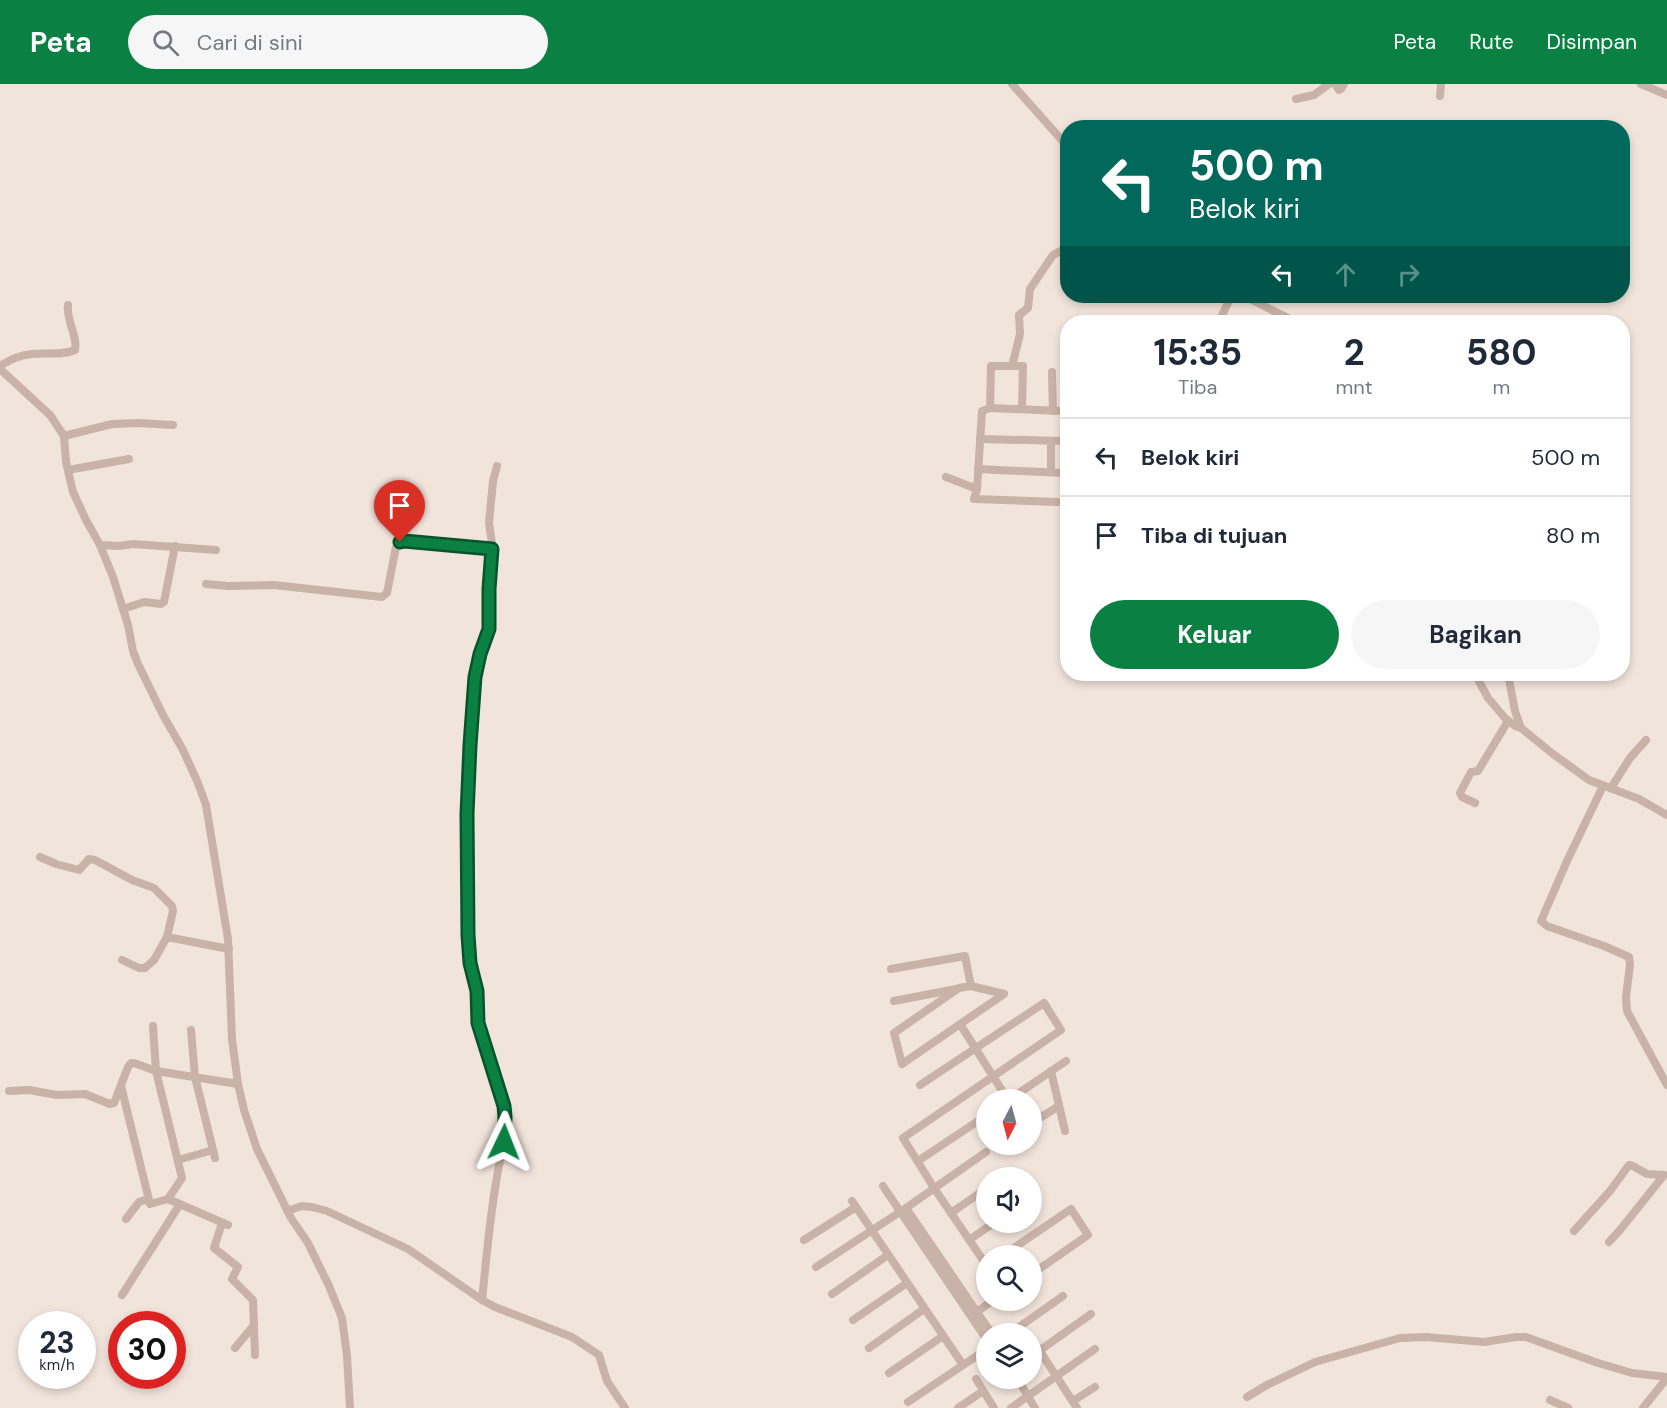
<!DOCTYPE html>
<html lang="id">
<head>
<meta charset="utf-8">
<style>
	body { margin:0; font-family:"DM Sans",sans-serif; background:#f6f6f7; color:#1f2937; height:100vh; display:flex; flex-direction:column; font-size:22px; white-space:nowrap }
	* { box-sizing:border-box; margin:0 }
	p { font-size:20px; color:#747a83 }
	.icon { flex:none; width:33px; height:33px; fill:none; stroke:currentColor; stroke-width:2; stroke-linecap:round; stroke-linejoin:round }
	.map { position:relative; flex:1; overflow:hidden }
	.panel { position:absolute; left:1060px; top:231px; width:570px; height:366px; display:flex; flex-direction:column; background:#fff; border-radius:24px; box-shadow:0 3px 9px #0003 }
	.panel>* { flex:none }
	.hud { position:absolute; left:1060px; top:36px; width:570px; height:183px; border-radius:24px; box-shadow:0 3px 9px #0003; background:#00695c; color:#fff; overflow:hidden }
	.needle { width:39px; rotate:186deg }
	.fabs { position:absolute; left:976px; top:1005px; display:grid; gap:12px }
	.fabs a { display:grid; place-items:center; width:66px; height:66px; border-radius:50%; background:#fff; box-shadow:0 3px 9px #0003; font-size:30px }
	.speed { position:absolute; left:18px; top:1227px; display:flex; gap:12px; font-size:30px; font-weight:700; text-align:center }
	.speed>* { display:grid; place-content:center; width:78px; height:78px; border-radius:50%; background:#fff; box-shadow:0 3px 9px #0003; line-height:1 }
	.speed small { font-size:15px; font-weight:400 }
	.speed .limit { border:9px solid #d22; background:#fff; color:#111 }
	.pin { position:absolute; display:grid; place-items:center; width:51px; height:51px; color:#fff; margin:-62px -26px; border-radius:50% 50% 50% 0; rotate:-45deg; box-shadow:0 0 6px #0007 }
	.pin .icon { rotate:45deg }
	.me { position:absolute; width:66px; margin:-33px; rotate:2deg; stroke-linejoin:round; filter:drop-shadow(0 0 4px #0008) }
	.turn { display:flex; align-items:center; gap:21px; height:126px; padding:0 30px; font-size:27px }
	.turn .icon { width:78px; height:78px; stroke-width:2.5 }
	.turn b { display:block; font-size:42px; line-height:51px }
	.lanes { display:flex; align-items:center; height:57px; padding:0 30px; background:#0003; justify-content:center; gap:30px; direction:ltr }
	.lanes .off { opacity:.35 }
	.eta { display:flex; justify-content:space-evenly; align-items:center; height:102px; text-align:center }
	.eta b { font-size:36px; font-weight:700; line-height:42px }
	.cta { display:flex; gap:12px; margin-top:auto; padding:12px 30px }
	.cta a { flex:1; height:69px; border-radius:36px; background:#0b8043; color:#fff; font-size:24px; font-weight:700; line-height:69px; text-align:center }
	.cta a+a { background:#f6f6f7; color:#1f2937 }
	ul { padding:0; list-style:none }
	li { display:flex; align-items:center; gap:18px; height:78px; padding:0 30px; border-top:2px solid #e0e1e3 }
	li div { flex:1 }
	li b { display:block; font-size:22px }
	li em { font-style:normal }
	header { display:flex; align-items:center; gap:36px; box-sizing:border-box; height:84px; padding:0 30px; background:#0b8043; color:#fff }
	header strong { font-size:28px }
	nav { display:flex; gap:33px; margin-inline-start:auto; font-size:21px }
	.search { width:420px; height:54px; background:#f6f6f7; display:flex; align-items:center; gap:15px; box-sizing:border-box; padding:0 21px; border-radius:33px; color:#747a83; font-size:22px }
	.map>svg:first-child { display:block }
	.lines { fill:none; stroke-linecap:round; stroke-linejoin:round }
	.minor { stroke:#c9b2a7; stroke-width:8 }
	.route-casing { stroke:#07532c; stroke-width:15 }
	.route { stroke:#0b8043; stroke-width:10 }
</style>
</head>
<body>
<header>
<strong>Peta</strong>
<div class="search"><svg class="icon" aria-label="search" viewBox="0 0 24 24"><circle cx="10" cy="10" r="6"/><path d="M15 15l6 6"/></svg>Cari di sini</div>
<nav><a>Peta</a><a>Rute</a><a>Disimpan</a></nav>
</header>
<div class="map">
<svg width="1667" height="1324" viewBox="0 0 1667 1324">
	<rect width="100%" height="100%" fill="#f1e4db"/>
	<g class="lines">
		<!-- minor -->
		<g class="minor">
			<path d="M1012,0L1068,63"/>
			<path d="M1335,0L1339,6L1341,5L1344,0"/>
			<path d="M1641,0L1667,11"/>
			<path d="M1440,12L1441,0"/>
			<path d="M1296,15L1314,11L1329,0"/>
			<path d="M1244,212L1296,238"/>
			<path d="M1219,238L1231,212"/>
			<path d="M1271,238L1277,229"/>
			<path d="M0,282C10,276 19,271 32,270C46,268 62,272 75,266C78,252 66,237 68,221"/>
			<path d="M1012,282L1020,250L1019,231L1028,224L1030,205L1053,171L1068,163"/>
			<path d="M0,285L50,331L64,352L66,378L73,408L86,436L100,461L113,493L128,541L133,567L138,580L163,631L183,666L198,699L206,721L228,855L232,955L238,1000L244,1026L257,1065L291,1134L308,1159L329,1202L342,1234L347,1272L350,1324"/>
			<path d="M1052,288L1053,327"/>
			<path d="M990,324L991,282H1023L1022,325"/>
			<path d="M64,352L112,340L138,339L173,341"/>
			<path d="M980,355L1064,357"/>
			<path d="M978,385L1063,389"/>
			<path d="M68,386L129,375"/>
			<path d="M1051,388V357"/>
			<path d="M946,393L977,405"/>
			<path d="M1057,418L974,415L977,405L982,327L990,324L1062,327"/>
			<path d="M100,461L119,462L133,460L216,466"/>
			<path d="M206,500L228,502L274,501L382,513L387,509L396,463L398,460L404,457L492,465"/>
			<path d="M123,525L144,518L161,520L164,518L175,462"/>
			<path d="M1475,590L1488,614L1505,634L1515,642L1521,644L1553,670L1589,696L1639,715L1667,731"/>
			<path d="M1508,590L1515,627L1521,644"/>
			<path d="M1603,702L1567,777L1541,837L1547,842L1604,862L1629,873L1630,881L1626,913L1627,927L1667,1001"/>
			<path d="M1611,704L1630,674L1646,656"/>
			<path d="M1475,719L1462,713L1460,709L1471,688L1478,687L1508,637"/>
			<path d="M40,773L56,780L79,786L89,775L95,776L132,796L154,804L172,822L173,827L167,853"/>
			<path d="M122,876L139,884H145L154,876L167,853L229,865"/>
			<path d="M891,885L965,872L971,902L1004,910L902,980L894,949L959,904L971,902"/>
			<path d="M894,917L956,905"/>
			<path d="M960,940L1008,1016"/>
			<path d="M191,946L195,993L215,1074"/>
			<path d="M1051,987L1065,1047"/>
			<path d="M920,1001L1044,919L1061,946L903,1054L934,1104L987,1182"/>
			<path d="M121,1002L150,1120L168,1115L182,1094L156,987L153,942"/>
			<path d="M9,1007L29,1006L57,1011L85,1010L110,1020L114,1019L128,983L131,979H134L156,987L238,1000"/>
			<path d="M1009,1016L1066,977"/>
			<path d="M1032,1039L1059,1022"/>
			<path d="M178,1076L213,1066"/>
			<path d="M918,1077L987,1031"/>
			<path d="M883,1102L987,1256"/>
			<path d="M1032,1113L1034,1112"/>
			<path d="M168,1115L228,1141"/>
			<path d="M852,1117L963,1281"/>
			<path d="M906,1124L992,1250"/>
			<path d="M287,1127L302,1122L312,1123L327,1127L408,1165L482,1216L495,1223L572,1253L599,1271L607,1297L625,1324"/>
			<path d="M951,1129L987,1104"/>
			<path d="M126,1135L139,1118L148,1115"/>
			<path d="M222,1139L214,1164L238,1183L232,1195L253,1216L255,1271"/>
			<path d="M1574,1147L1610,1107L1629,1081L1633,1082L1647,1090L1664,1091"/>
			<path d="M804,1156L856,1123"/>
			<path d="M969,1156L995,1138"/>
			<path d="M1609,1158L1620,1146L1664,1091"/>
			<path d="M1002,1172L1071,1125L1088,1151L1032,1190"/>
			<path d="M816,1183L906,1124L986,1068"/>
			<path d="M832,1210L888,1171"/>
			<path d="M122,1211L180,1120"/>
			<path d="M482,1216C486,1179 489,1141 495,1105C499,1077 507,1050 504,1022L480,949L478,939L477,907L470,879L468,851V680L475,593L480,570L489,543V505L492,460L489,439L493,397L497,382"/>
			<path d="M977,1228L993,1216"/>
			<path d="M853,1236L907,1199"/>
			<path d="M1009,1250L1063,1212"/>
			<path d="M1032,1255L1077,1324"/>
			<path d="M235,1264L254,1241"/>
			<path d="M869,1264L924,1225"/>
			<path d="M1039,1267L1091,1230"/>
			<path d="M889,1289L943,1252"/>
			<path d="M1017,1294L1035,1324"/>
			<path d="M976,1295L994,1324"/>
			<path d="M1247,1313L1267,1301L1315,1278L1400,1254L1426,1253L1484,1258L1516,1253H1526L1598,1279L1632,1289L1667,1293"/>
			<path d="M1550,1316L1568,1324"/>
			<path d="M1073,1317L1095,1303"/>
			<path d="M908,1318L987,1265"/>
			<path d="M958,1324L983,1307"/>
			<path d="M1011,1324L1095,1265"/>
			<path d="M1643,1324L1667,1294"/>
		</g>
	</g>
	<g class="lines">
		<defs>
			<path id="route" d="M400,458L404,457L492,465L489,505V545L480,570L475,593L470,661L467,730L468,851L470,879L477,907L478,939L504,1022L505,1033L504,1058"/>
		</defs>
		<!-- route casing -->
		<use href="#route" class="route-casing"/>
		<!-- route -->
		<use href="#route" class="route"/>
	</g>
</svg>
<div class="fabs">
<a><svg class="needle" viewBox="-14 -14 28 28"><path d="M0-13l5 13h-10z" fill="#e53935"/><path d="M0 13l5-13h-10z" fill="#747a83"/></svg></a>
<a><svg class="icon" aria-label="sound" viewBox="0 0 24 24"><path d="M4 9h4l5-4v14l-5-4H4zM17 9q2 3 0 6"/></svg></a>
<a><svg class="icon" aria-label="search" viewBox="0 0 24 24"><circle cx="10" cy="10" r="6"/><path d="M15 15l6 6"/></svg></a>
<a><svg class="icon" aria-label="layers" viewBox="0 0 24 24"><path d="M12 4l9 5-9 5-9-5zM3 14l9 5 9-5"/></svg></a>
</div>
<div class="speed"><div>23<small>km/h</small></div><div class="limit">30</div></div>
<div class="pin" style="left:400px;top:458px;background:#d93025"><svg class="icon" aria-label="arrive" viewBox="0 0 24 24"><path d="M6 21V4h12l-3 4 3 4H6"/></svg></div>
<svg class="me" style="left:504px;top:1058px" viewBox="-20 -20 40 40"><path d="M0-17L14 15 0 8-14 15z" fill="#0b8043" stroke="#fff" stroke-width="4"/></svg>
<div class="hud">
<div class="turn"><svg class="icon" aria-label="left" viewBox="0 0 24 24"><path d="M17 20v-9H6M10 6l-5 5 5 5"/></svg><div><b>500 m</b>Belok kiri</div></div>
<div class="lanes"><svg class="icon" aria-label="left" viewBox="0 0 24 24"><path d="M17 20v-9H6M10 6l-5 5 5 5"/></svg><svg class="icon off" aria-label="ahead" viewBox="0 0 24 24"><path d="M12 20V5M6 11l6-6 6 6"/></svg><svg class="icon off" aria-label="right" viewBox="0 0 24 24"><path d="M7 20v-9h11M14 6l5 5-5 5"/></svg></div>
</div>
<section class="panel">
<div class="eta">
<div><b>15:35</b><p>Tiba</p></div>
<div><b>2</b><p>mnt</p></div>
<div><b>580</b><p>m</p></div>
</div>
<ul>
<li><svg class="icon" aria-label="left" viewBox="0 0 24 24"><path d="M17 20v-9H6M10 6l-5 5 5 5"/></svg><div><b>Belok kiri</b></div><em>500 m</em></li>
<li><svg class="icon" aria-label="arrive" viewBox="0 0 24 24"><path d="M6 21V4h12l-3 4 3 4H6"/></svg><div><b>Tiba di tujuan</b></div><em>80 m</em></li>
</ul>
<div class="cta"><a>Keluar</a><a>Bagikan</a></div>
</section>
</div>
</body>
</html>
